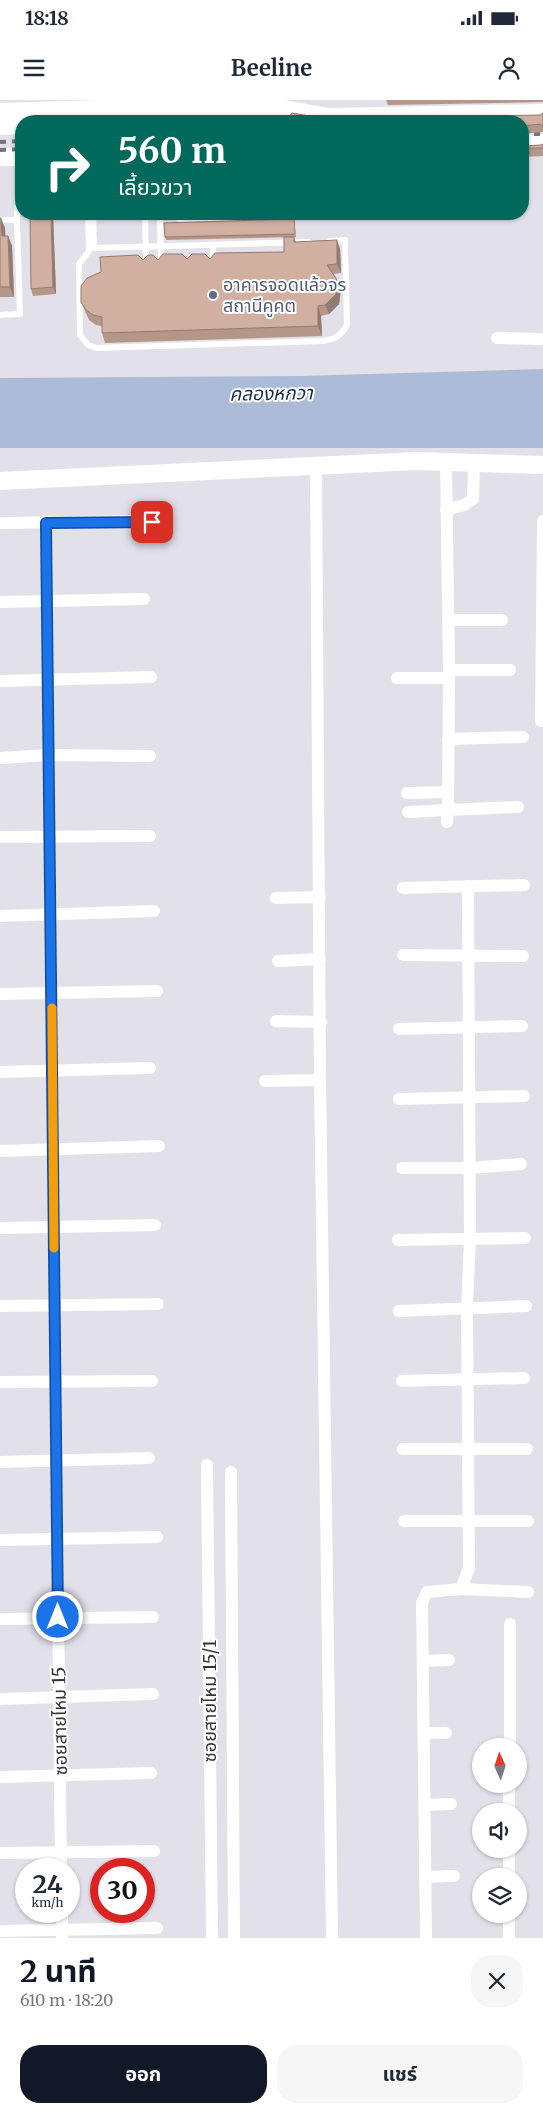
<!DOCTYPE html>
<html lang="th">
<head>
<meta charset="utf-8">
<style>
	body { margin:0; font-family:Merriweather,"Noto Sans Thai",serif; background:#f6f6f7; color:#1f2937; height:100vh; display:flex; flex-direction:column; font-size:19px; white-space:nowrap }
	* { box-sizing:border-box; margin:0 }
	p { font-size:16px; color:#747a83 }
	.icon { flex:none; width:28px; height:28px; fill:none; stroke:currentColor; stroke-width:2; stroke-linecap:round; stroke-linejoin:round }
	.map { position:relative; height:1838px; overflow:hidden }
	.sheet { display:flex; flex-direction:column; background:#fff; flex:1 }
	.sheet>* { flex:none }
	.top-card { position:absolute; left:15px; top:15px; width:514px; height:105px; border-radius:20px; box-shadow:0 1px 4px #0004; background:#00695c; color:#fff; overflow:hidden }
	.needle { width:32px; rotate:357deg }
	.fabs { position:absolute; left:472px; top:1638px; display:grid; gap:10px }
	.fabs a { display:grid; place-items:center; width:55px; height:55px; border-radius:50%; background:#fff; box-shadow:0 1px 4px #0004; font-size:25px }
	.speed { position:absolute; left:15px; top:1758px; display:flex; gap:10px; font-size:25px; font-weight:700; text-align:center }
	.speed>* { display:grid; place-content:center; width:65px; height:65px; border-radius:50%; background:#fff; box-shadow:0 1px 4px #0004; line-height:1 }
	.speed small { font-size:12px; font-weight:400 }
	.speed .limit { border:8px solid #d22; background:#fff; color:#111 }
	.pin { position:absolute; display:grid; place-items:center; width:42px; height:42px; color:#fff; margin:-21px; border-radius:10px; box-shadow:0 2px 8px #0006 }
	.me { position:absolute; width:55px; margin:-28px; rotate:0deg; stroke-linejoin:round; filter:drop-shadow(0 0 4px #0008) }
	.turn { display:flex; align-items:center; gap:18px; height:105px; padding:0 20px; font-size:22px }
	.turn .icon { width:65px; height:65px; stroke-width:2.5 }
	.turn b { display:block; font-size:35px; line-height:42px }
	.round { display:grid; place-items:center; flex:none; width:52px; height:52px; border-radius:20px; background:#f6f6f7 }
	.head { display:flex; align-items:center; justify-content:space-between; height:85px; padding:0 20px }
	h1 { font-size:30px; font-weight:700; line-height:38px; color:#111827 }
	.cta { display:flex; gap:10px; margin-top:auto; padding:10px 20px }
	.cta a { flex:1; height:58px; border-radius:20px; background:#111827; color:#fff; font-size:20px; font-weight:700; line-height:58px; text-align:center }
	.cta a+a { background:#f6f6f7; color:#1f2937 }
	.status { display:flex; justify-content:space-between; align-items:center; height:35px; padding:0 25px; background:#fff; direction:ltr }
	.status svg { height:14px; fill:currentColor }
	header { display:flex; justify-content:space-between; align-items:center; height:65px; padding:0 20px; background:#fff; font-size:22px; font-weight:700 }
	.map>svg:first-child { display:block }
	.water { fill:#acbcd8 }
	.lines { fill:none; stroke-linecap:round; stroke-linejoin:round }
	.lane { stroke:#fff; stroke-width:6 }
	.street { stroke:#fff; stroke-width:12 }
	.secondary { stroke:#fff; stroke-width:18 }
	.rail { stroke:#757479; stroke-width:4; stroke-dasharray:6 6; stroke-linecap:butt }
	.wall { fill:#b5978a }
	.shaded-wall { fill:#937b71 }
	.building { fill:#d2b0a1; stroke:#937b71 }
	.route-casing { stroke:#114b97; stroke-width:12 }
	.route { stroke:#1a73e8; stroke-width:9 }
	.slow { stroke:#f59e0b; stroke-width:9 }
	.service-dot { fill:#5c6f8a; stroke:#fff; stroke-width:2 }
	.labels { text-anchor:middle; stroke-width:4; stroke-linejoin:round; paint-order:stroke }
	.service-label { font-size:18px; fill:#4e5e75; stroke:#fff; text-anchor:start }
	.street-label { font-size:18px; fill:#343337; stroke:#fff }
	.water-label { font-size:19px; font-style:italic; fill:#172b51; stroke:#fff }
</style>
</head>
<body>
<div class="status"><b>18:18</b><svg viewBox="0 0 49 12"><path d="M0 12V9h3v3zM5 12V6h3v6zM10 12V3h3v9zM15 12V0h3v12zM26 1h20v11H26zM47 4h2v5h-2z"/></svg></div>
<header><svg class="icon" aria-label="menu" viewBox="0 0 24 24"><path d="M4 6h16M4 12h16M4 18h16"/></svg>Beeline<svg class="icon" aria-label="person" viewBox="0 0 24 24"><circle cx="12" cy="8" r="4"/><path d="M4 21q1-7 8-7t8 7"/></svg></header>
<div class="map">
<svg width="543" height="1838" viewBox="0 0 543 1838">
	<rect width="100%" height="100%" fill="#e2e0e9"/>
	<!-- water -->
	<path class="water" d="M543,269V348H0V278L300,276Z"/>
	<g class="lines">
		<!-- lane -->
		<g class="lane">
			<path d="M88,114L89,151L79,164L80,235L88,245L97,248L323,241C335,239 342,236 347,224L345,140L329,141"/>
			<path d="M93,114L94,148L309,142"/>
			<path d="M145,114L146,163"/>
			<path d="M160,114L161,162"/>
			<path d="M176,114L179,119L318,116V114"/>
			<path d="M0,120H17L19,58"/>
			<path d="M213,145V163"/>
			<path d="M0,215L20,214L17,120"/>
		</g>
		<!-- street -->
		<g class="street">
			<path d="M497,238L543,239"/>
			<path d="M446,362L449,570L448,710L518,707"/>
			<path d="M316,365L320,980L332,1838"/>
			<path d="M446,410L464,405L473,399L474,364"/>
			<path d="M0,423L151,421"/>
			<path d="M46,423L61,1769"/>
			<path d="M0,502L144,499"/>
			<path d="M449,520H502"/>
			<path d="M449,570H510"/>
			<path d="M397,578H449"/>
			<path d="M0,581L151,577"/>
			<path d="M541,621L543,421"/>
			<path d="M448,639L523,637"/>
			<path d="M0,658L49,655L150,656"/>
			<path d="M407,693L448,692"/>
			<path d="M408,712L448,710L447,722"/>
			<path d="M0,737L150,736"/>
			<path d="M403,788L524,785"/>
			<path d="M276,798L320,797"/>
			<path d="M0,816L154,811"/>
			<path d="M403,855L523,856"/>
			<path d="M278,861L320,859"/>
			<path d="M0,894L157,891"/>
			<path d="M276,921L321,922"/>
			<path d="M399,929L522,926"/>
			<path d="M0,972L150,968"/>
			<path d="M265,981L320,980"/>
			<path d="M399,999L524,996"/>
			<path d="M0,1051L159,1046"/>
			<path d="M402,1068H470L521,1064"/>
			<path d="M0,1128L155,1125"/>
			<path d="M398,1140L525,1138"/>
			<path d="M0,1206L158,1204"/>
			<path d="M399,1211L526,1206"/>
			<path d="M402,1281L524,1278"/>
			<path d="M0,1282L152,1281"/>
			<path d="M403,1349H527"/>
			<path d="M0,1362L149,1358"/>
			<path d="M207,1365L212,1838"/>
			<path d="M231,1372L234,1838"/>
			<path d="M404,1421H528"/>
			<path d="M0,1440L157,1437"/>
			<path d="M461,1489L528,1492"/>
			<path d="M0,1519L153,1517"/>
			<path d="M423,1561L449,1560"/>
			<path d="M0,1599L153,1594"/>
			<path d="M424,1633H446"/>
			<path d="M510,1646V1524"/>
			<path d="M0,1677L151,1673"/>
			<path d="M425,1705L451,1704"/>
			<path d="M509,1711V1684"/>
			<path d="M0,1753L154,1751"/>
			<path d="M509,1776V1749"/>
			<path d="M425,1777L454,1776"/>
			<path d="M62,1811V1836"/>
			<path d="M0,1831L157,1828"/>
			<path d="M426,1838L422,1503L427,1492L461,1489L469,1468L467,1207L470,1139L468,786"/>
			<path d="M509,1838V1814"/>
		</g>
		<!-- secondary -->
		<g class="secondary">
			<path d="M0,12L236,5L284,9L329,17L543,13"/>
			<path d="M146,21L285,18"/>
			<path d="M0,26L21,25"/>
			<path d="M522,44L543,43"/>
			<path d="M0,57H21"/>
			<path d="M0,381L417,361L543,365"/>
		</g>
		<!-- rail -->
		<g class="rail">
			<path d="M522,34H543"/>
			<path d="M0,42L21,41"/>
			<path d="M0,50L21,49"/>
		</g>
	</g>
	<!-- wall -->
	<g class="wall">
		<path d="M386,0H543V2L388,5Z"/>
		<path d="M543,13V32L522,34V21L326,19L540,15Z"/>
		<path d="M543,44V56L522,57V46L541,45Z"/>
		<path d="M30,114H53L56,194L33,196L31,189Z"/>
		<path d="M0,118L5,128V136H8L12,146L14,197H0Z"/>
		<path d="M294,119L296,137L166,140L165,137Z"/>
		<path d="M294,137L296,142L340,149L341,173L333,174L337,180L341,189L339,204L329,214L321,216L322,236L105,243L102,233V226L96,225L89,220L81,202L143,160L210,159L284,152Z"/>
	</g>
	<!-- shaded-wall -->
	<g class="shaded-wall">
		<path d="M51,114H53L56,194L53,187Z"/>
		<path d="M1,118L5,128L6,146L2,136Z"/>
		<path d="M8,136L12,146L14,197L10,187Z"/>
		<path d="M337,140L340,149L341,173L337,164Z"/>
		<path d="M337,180L341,189L339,204L329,214L325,205Z"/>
		<path d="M318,206L321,216L322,236L318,226Z"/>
	</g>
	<!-- building -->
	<g class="building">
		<path d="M292,13L326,19L540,15L543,13V26L540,24L522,26V21H288V18Z"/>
		<path d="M543,44V48H522V46L541,45Z"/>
		<path d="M30,114H51L53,187L31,189Z"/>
		<path d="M0,118H1L2,136H8L10,187H0Z"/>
		<path d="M294,119L295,134L165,137L164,123Z"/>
		<path d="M284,137H294V142L337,140V164L327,165L337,180L336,194L325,205L318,206V226L102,233V217L93,215L86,210L81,202V186L87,178L101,172L100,157L138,155L143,160L148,155H153L158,160L163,154H182L187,159L192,154H205L210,159L215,153L284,152Z"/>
	</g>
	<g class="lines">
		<defs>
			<path id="route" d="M58,1517L46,423L152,422"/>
		</defs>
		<!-- route casing -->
		<use href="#route" class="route-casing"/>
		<!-- route -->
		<use href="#route" class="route"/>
		<!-- slow -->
		<path class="slow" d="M52,908L54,1148"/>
	</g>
	<!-- markers -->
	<circle class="service-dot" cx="213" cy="195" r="5"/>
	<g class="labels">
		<!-- service labels -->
		<g class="service-label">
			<text x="223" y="191">อาคารจอดแล้วจร<tspan x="223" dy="21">สถานีคูคต</tspan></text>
		</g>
		<!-- street labels -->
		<g class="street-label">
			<text transform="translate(210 1601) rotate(-90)" y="6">ซอยสายไหม 15/1</text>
			<text transform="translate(60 1621) rotate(-91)" y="6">ซอยสายไหม 15</text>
		</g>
		<!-- water labels -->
		<g class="water-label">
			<text transform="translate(271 293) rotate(-1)" y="7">คลองหกวา</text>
		</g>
	</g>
</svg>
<div class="fabs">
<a><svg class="needle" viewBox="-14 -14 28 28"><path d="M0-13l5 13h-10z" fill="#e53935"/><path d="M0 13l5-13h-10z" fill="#747a83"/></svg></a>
<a><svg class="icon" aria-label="sound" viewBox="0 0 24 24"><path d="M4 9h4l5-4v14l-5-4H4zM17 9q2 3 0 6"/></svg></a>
<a><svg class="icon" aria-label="layers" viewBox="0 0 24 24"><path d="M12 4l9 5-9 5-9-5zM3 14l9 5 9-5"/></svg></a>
</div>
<div class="speed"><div>24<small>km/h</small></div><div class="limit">30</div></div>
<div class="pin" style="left:152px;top:422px;background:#d93025"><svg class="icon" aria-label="arrive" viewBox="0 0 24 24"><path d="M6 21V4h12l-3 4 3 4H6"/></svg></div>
<svg class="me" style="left:58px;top:1517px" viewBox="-20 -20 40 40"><circle r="17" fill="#1a73e8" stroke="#fff" stroke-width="3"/><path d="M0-11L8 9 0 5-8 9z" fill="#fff"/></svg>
<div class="top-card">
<div class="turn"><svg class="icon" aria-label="right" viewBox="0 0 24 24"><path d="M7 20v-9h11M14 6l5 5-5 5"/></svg><div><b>560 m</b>เลี้ยวขวา</div></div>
</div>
</div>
<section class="sheet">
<div class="head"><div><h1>2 นาที</h1><p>610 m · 18:20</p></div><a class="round"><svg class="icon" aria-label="close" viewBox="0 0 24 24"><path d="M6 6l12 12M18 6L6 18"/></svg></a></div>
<div class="cta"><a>ออก</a><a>แชร์</a></div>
</section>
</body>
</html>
